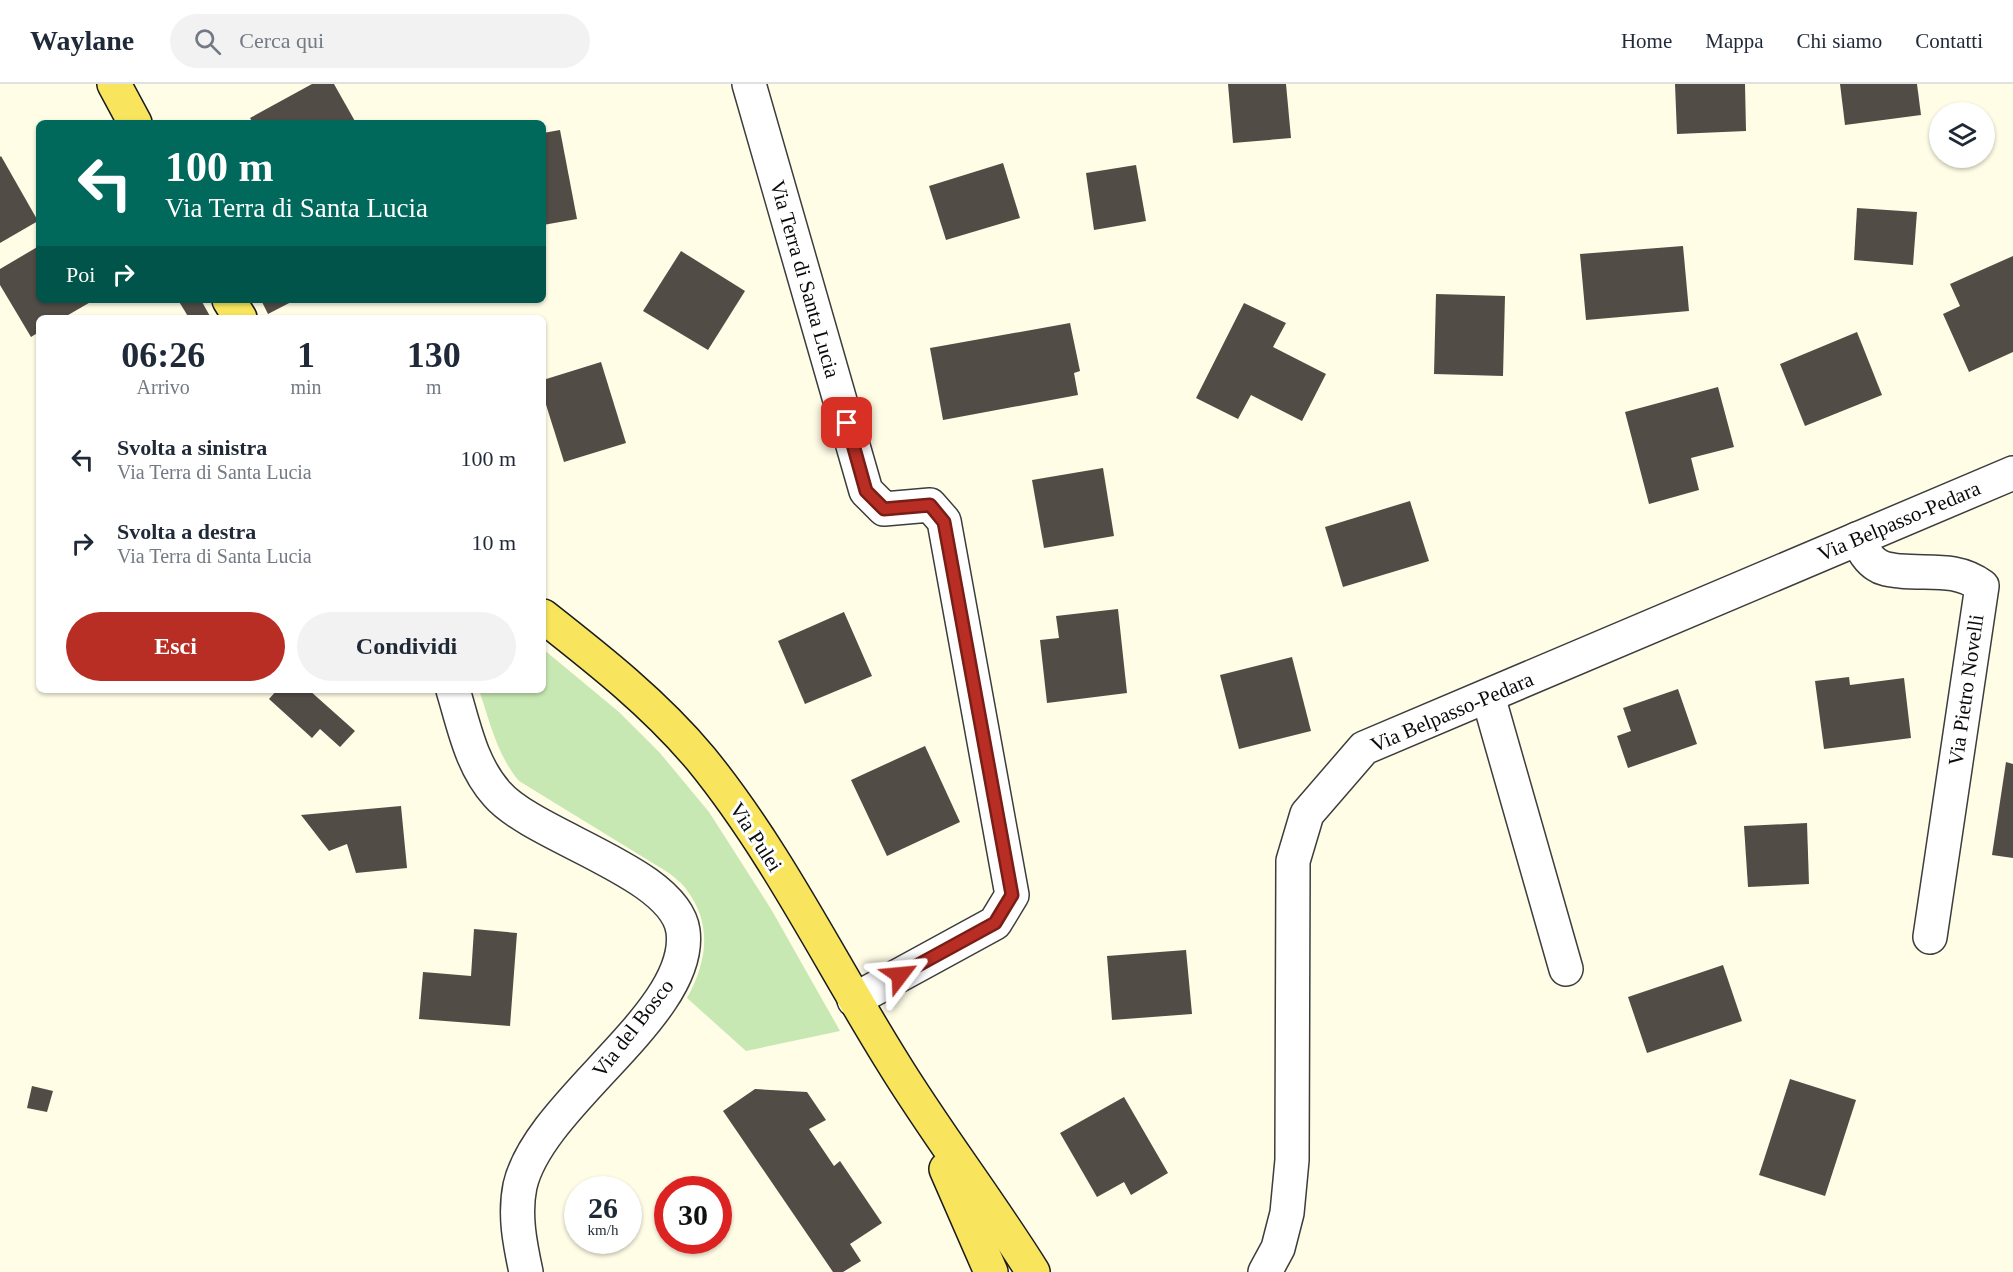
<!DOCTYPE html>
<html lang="it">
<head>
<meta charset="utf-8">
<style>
	body { margin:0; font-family:Georgia,serif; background:#f2f2f3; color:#1f2937; height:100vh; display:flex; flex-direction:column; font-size:22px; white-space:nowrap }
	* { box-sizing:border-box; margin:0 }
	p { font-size:20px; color:#747a83 }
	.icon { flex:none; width:33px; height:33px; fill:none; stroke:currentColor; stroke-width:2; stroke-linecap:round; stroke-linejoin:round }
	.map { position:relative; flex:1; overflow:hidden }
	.sheet { position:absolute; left:36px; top:231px; width:510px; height:378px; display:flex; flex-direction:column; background:#fff; border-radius:9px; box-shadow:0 2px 4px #0004 }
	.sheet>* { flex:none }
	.top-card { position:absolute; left:36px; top:36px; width:510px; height:183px; border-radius:9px; box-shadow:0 2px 4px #0004; background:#00695c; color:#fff; overflow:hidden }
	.controls { position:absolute; left:1929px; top:18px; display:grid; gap:12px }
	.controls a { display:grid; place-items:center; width:66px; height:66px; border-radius:50%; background:#fff; box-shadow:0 2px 4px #0004; font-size:30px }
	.speed { position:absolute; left:564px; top:1092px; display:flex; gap:12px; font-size:30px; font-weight:700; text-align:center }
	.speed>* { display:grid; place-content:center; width:78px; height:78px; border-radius:50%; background:#fff; box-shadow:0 2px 4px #0004; line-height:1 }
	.speed small { font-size:15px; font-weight:400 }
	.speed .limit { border:9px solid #d22; background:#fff; color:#111 }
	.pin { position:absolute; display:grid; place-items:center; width:51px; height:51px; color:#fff; margin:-26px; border-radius:12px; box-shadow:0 3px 9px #0006 }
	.me { position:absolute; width:66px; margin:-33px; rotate:61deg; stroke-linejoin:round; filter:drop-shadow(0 0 4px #0008) }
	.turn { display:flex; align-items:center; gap:21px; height:126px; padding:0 30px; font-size:27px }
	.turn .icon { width:78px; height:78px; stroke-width:2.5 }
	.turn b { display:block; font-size:42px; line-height:51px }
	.then { display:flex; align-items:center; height:57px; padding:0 30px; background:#0003; gap:12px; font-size:22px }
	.eta { display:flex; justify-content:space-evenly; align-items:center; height:102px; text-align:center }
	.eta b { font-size:36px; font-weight:800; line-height:42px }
	.cta { display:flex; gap:12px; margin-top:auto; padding:12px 30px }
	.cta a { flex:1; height:69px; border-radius:36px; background:#b82e24; color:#fff; font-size:24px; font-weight:800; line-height:69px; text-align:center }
	.cta a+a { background:#f2f2f3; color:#1f2937 }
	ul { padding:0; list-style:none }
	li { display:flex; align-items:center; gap:18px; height:84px; padding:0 30px }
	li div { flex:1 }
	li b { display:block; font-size:22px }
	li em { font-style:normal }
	header { display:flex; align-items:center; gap:36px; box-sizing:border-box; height:84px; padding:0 30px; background:#fff; border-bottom:2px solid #e0e1e3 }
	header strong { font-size:28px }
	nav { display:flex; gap:33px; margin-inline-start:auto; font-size:21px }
	.search { width:420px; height:54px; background:#f2f2f3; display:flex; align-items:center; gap:15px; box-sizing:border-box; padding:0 21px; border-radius:33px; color:#747a83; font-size:22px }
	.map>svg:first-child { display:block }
	.green { fill:#c7e8b2 }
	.building { fill:#524c46 }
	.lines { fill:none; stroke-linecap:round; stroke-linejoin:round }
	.minor-casing { stroke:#3d3d3d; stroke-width:36 }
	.major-casing { stroke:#1b1b1b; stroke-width:36 }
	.minor { stroke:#fff; stroke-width:33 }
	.major { stroke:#f8e55d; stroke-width:33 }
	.route-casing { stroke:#781e17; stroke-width:15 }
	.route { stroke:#b82e24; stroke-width:10 }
	.labels { text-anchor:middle; stroke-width:6; stroke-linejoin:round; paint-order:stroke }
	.street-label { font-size:21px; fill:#0a0a0a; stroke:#fff }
</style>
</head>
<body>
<header>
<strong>Waylane</strong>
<div class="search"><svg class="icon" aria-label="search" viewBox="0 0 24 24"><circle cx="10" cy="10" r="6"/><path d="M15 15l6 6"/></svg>Cerca qui</div>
<nav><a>Home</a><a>Mappa</a><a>Chi siamo</a><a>Contatti</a></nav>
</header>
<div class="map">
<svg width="2013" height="1188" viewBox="0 0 2013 1188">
	<rect width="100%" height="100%" fill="#fffde6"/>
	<!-- green -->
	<path class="green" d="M543,565L619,628L660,669L709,728L771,825L840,947L746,967L687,914C707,878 713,840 686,805C682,799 675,794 669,789L519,697C497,671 490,638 479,606H543Z"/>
	<!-- building -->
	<g class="building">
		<path d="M312,0H334L356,39H253L250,34Z"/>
		<path d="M1228,0H1286L1291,54L1233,59Z"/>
		<path d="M1675,0H1745L1746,47L1677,50Z"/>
		<path d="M1840,0H1917L1921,31L1845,41Z"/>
		<path d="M560,46L577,135L543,141V49Z"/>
		<path d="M1,72L38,137L0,159V73Z"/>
		<path d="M1003,79L1020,134L946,156L929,102Z"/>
		<path d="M1136,81L1146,137L1094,146L1086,89Z"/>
		<path d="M1857,124L1917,128L1913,181L1854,176Z"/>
		<path d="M39,162V216H94L63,234H39V248L31,253L0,201V185Z"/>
		<path d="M1683,162L1689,227L1586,236L1580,170Z"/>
		<path d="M681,167L745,207L708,266L643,227Z"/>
		<path d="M2013,172V268L1969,288L1943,230L1960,222L1950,200Z"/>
		<path d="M1436,210L1505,212L1503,292L1434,290Z"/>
		<path d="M178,216H201L211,234H189Z"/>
		<path d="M261,216H295L268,230Z"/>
		<path d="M1244,219L1286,239L1273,263L1326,290L1302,337L1251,311L1238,335L1196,314Z"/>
		<path d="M1070,239L1080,287L1074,289L1078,311L943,336L930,264Z"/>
		<path d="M1857,248L1882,311L1805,342L1780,280Z"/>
		<path d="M601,278L626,359L564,378L543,311V296Z"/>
		<path d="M1718,303L1734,363L1691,374L1699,406L1649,420L1625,328Z"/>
		<path d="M1103,384L1114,452L1044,464L1032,396Z"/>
		<path d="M1410,417L1429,477L1343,503L1325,443Z"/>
		<path d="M1118,525L1127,609L1047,619L1040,556L1059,554L1056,532Z"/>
		<path d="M844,528L872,592L805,620L778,557Z"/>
		<path d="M1292,573L1311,647L1239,665L1220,591Z"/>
		<path d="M1849,593L1850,601L1904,594L1911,654L1824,665L1815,597Z"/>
		<path d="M1678,605L1697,660L1628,684L1617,652L1631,647L1623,624Z"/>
		<path d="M277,606H309L355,647L340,663L320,645L312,654L269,615Z"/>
		<path d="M925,662L960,738L887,772L851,696Z"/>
		<path d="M2006,678L2013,680V774L1992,771Z"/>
		<path d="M401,722L407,784L356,789L347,760L329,767L301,731Z"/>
		<path d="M1807,739L1809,800L1748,803L1744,742Z"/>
		<path d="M474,845L517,849L510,942L419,935L423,888L471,892Z"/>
		<path d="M1186,866L1192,930L1112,936L1107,872Z"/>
		<path d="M1723,881L1742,937L1647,969L1628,913Z"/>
		<path d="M1790,995L1856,1016L1825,1112L1759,1091Z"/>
		<path d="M32,1002L53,1007L47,1028L27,1024Z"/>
		<path d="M755,1005L807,1008L826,1036L809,1045L834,1082L840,1077L882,1139L850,1160L861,1177L843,1188H833L723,1027Z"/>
		<path d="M1124,1013L1168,1089L1131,1111L1124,1098L1097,1113L1060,1049Z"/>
	</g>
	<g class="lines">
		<defs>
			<g id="minor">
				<path d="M749,0L866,407L884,425L930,421L944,437L1012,811L995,839L854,916"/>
				<path d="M1857,455C1862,464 1868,476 1877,481C1884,486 1892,486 1900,487C1930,490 1956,483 1982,502L1930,853"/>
				<path d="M453,606C464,642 471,681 497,710C534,753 675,788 683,847C694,929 539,1018 520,1102C514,1131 520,1160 526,1188"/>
				<path d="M1488,612L1566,885"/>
				<path d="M1265,1188L1278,1164L1287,1129L1292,1076L1293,777L1307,730L1364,664L2013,389"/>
			</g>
			<g id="major">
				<path d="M114,0L135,39"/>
				<path d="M229,216L240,234"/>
				<path d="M543,532C599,576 655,620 701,675C776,767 829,876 892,977C936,1049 988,1116 1033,1188"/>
				<path d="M946,1085L991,1188"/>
			</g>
		</defs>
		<!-- minor casing -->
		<use href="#minor" class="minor-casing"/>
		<!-- major casing -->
		<use href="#major" class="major-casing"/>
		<!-- minor -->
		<use href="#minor" class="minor"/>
		<!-- major -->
		<use href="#major" class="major"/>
	</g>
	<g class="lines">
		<defs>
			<path id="route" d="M847,339L866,407L884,425L930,421L944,438L1012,811L995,839L900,891"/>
		</defs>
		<!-- route casing -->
		<use href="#route" class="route-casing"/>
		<!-- route -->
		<use href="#route" class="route"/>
	</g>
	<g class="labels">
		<!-- street labels -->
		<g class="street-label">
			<text transform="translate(805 195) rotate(74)" y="7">Via Terra di Santa Lucia</text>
			<text transform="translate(1899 437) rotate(-23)" y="7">Via Belpasso-Pedara</text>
			<text transform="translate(1966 606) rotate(-82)" y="7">Via Pietro Novelli</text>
			<text transform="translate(1452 628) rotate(-23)" y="7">Via Belpasso-Pedara</text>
			<text transform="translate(756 753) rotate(57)" y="7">Via Pulei</text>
			<text transform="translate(633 944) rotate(-52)" y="7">Via del Bosco</text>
		</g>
	</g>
</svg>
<div class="controls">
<a><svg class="icon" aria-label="layers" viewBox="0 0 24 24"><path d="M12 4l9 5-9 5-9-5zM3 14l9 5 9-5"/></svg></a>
</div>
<div class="speed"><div>26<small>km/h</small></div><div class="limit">30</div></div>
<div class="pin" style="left:847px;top:339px;background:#d93025"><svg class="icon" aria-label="arrive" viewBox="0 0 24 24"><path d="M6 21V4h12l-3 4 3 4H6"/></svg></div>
<svg class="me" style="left:900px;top:891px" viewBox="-20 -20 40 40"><path d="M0-17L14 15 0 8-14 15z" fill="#b82e24" stroke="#fff" stroke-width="4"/></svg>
<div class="top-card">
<div class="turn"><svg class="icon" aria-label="left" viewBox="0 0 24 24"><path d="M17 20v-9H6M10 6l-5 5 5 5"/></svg><div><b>100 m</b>Via Terra di Santa Lucia</div></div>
<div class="then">Poi<svg class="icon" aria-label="right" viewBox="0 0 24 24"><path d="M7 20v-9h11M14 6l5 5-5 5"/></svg></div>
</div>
<section class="sheet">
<div class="eta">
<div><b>06:26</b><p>Arrivo</p></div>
<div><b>1</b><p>min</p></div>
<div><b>130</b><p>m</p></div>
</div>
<ul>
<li><svg class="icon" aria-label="left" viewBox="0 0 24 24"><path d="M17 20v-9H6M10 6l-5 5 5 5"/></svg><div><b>Svolta a sinistra</b><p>Via Terra di Santa Lucia</p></div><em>100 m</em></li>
<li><svg class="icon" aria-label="right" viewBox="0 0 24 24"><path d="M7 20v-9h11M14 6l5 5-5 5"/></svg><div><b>Svolta a destra</b><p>Via Terra di Santa Lucia</p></div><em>10 m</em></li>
</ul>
<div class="cta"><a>Esci</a><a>Condividi</a></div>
</section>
</div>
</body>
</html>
